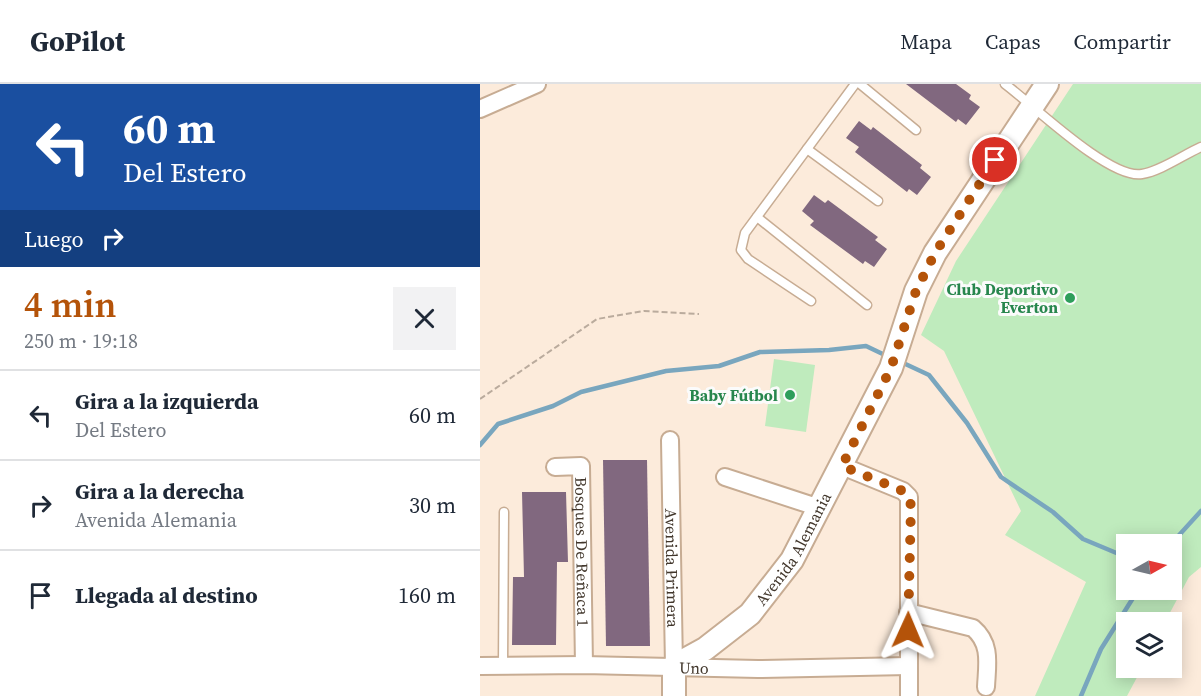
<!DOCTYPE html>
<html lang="es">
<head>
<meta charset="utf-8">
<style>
	body { margin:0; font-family:"Source Serif 4",serif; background:#f2f2f3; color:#1f2937; height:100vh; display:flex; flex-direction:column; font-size:22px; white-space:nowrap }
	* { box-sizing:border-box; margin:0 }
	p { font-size:20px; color:#747a83 }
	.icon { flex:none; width:33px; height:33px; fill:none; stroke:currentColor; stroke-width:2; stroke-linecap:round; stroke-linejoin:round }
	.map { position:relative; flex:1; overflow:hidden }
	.details { display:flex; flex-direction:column; background:#fff; width:480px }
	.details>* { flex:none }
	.guide { background:#1a4fa0; color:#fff; overflow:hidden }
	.needle { width:39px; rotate:82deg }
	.buttons { position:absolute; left:636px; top:450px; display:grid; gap:12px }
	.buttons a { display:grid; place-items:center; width:66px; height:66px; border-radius:0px; background:#fff; box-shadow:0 3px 15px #0003; font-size:30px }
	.pin { position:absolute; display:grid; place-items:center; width:51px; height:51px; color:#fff; margin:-26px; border:3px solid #fff; border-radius:50%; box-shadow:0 2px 6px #0007 }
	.me { position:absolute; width:66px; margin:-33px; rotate:1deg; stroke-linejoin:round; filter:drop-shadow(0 0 4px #0008) }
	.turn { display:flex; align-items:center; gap:21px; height:126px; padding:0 24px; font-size:27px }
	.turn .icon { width:78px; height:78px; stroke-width:2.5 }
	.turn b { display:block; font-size:42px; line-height:51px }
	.then { display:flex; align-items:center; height:57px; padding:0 24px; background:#0003; gap:12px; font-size:22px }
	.round { display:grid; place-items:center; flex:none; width:63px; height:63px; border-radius:0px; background:#f2f2f3 }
	.summary { display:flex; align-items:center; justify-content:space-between; height:102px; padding:0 24px }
	h1 { font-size:36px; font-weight:600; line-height:45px; color:#b45309 }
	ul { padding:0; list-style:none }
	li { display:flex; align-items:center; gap:18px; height:90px; padding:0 24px; border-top:2px solid #e0e1e3 }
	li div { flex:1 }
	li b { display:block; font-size:22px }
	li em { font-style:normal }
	header { display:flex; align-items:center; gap:36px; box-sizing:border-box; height:84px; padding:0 30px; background:#fff; border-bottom:2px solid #e0e1e3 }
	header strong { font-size:28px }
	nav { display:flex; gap:33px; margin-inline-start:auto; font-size:21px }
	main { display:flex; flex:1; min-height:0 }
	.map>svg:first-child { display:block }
	.green { fill:#bfebbd; fill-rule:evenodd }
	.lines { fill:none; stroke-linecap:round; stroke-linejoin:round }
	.stream { stroke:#79a6be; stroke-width:4.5 }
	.building { fill:#81687f }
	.lane-casing { stroke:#c7ac93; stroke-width:11 }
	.street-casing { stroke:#c7ac93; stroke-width:20 }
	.secondary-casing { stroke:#c7ac93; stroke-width:26 }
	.path { stroke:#baab9d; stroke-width:2; stroke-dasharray:6 3; stroke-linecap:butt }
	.lane { stroke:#fff; stroke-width:8 }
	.street { stroke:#fff; stroke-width:16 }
	.secondary { stroke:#fff; stroke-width:22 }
	.route { stroke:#b45309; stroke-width:10; stroke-dasharray:0 18 }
	.leisure-dot { fill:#2e9e5b; stroke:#fbfbfb; stroke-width:2 }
	.labels { text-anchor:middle; stroke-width:6; stroke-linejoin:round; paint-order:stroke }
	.leisure-label { font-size:16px; font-weight:bold; fill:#27864d; stroke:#fbfbfb; text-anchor:end }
	.street-label { font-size:16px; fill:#42372c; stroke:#fbfbfb }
</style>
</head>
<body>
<header>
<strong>GoPilot</strong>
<nav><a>Mapa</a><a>Capas</a><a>Compartir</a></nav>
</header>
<main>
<section class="details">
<div class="guide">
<div class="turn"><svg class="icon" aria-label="left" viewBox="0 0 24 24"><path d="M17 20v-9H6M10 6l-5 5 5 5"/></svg><div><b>60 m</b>Del Estero</div></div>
<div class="then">Luego<svg class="icon" aria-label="right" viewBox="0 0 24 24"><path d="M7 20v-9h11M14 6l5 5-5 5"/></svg></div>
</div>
<div class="summary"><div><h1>4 min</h1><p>250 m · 19:18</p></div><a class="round"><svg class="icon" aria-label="close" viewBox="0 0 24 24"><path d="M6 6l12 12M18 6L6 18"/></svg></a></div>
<ul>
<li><svg class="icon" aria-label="left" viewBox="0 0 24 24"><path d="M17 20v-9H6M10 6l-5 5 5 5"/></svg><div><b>Gira a la izquierda</b><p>Del Estero</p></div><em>60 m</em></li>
<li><svg class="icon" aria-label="right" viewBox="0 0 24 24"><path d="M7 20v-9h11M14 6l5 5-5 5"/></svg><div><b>Gira a la derecha</b><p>Avenida Alemania</p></div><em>30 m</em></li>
<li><svg class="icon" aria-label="arrive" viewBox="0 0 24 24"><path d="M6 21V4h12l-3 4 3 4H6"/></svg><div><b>Llegada al destino</b></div><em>160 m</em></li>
</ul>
</section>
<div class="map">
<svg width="721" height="612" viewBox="0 0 721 612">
	<rect width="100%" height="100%" fill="#fcebdb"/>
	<!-- green -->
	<g class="green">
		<path d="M593,0H721V483L709,493L685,538H646V584H662L647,612H555L606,498L525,451L541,427L464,267L441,251L476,177ZM646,460H692V506H646Z"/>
		<path d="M294,275L335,281L326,348L285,342Z"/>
	</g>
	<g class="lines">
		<!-- stream -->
		<g class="stream">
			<path d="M419,277L449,291L487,339L521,393L573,428L603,455L646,473"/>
			<path d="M0,361L18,340L73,322L101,308L186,287L239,282L280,268L349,266L386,262L409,273"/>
			<path d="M691,460L721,427"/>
			<path d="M601,612L621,565L658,506"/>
		</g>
	</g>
	<!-- building -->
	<g class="building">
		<path d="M426,0H476L491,11L489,15L500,23L486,41L478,35L476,38Z"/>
		<path d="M379,37L391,46L393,43L442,81L440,84L451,93L437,111L429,105L427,108L375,68L379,63L366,54Z"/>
		<path d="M334,111L345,119L348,116L398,153L395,156L407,165L394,183L385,177L383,180L330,141L334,137L322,127Z"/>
		<path d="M123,376H167L170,562H126Z"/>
		<path d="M42,408H86L88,478H77L76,561H32L33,493H44Z"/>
	</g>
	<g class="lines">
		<defs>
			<g id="lane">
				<path d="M380,0L436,46"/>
				<path d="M525,0C552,20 630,96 662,90C681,87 703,71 721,63"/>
				<path d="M327,65L398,117"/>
				<path d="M277,133L387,221"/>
				<path d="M331,217L268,175L261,166L265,149L375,0"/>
				<path d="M23,581L24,428"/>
			</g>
			<g id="street">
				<path d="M0,25L57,0"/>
				<path id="s1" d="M190,356L194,582"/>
				<path d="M362,382L423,407L429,413V612"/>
				<path id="s2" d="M75,383L101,382L104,581"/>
				<path d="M245,393L340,424"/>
				<path d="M428,528L493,544C512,560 507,581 506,603"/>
				<path id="s3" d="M0,582L104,581L278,585L428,582"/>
			</g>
			<g id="secondary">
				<path id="s4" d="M194,612V582L225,565L270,530L312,476L411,284L436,207L455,169L567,0"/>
			</g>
		</defs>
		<!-- lane casing -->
		<use href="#lane" class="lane-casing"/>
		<!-- street casing -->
		<use href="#street" class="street-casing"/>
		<!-- secondary casing -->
		<use href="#secondary" class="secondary-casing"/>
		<!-- path -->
		<path class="path" d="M0,315L117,235L164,227L219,230"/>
		<!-- lane -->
		<use href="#lane" class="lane"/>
		<!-- street -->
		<use href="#street" class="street"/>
		<!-- secondary -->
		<use href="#secondary" class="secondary"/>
	</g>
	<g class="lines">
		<!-- route -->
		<path class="route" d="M428,546L431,422L429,413L423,407L362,382L411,284L436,207L455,169L515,76"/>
	</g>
	<!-- markers -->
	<g class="leisure-dot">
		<circle cx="590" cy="214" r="6"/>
		<circle cx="310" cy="311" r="6"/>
	</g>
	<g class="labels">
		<!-- leisure labels -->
		<g class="leisure-label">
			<text x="578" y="211">Club Deportivo<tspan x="578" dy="18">Everton</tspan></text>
			<text x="298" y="317">Baby Fútbol</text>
		</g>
		<!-- street labels -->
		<g class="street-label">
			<text dy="6" stroke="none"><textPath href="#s4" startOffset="201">Avenida Alemania</textPath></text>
			<text dy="6" stroke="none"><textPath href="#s2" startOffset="112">Bosques De Reñaca 1</textPath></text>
			<text dy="6" stroke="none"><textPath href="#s1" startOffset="128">Avenida Primera</textPath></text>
			<text dy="6" stroke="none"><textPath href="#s3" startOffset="214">Uno</textPath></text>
		</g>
	</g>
</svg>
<div class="buttons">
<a><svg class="needle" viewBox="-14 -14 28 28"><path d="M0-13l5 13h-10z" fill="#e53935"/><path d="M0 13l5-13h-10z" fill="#747a83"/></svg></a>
<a><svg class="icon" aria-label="layers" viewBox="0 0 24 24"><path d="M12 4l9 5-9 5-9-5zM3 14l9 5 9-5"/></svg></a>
</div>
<div class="pin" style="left:515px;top:76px;background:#d93025"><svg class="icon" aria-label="arrive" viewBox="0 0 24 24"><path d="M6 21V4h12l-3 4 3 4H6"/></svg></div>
<svg class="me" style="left:428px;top:546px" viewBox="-20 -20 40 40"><path d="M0-17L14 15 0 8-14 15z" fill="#b45309" stroke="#fff" stroke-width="4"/></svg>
</div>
</main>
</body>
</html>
